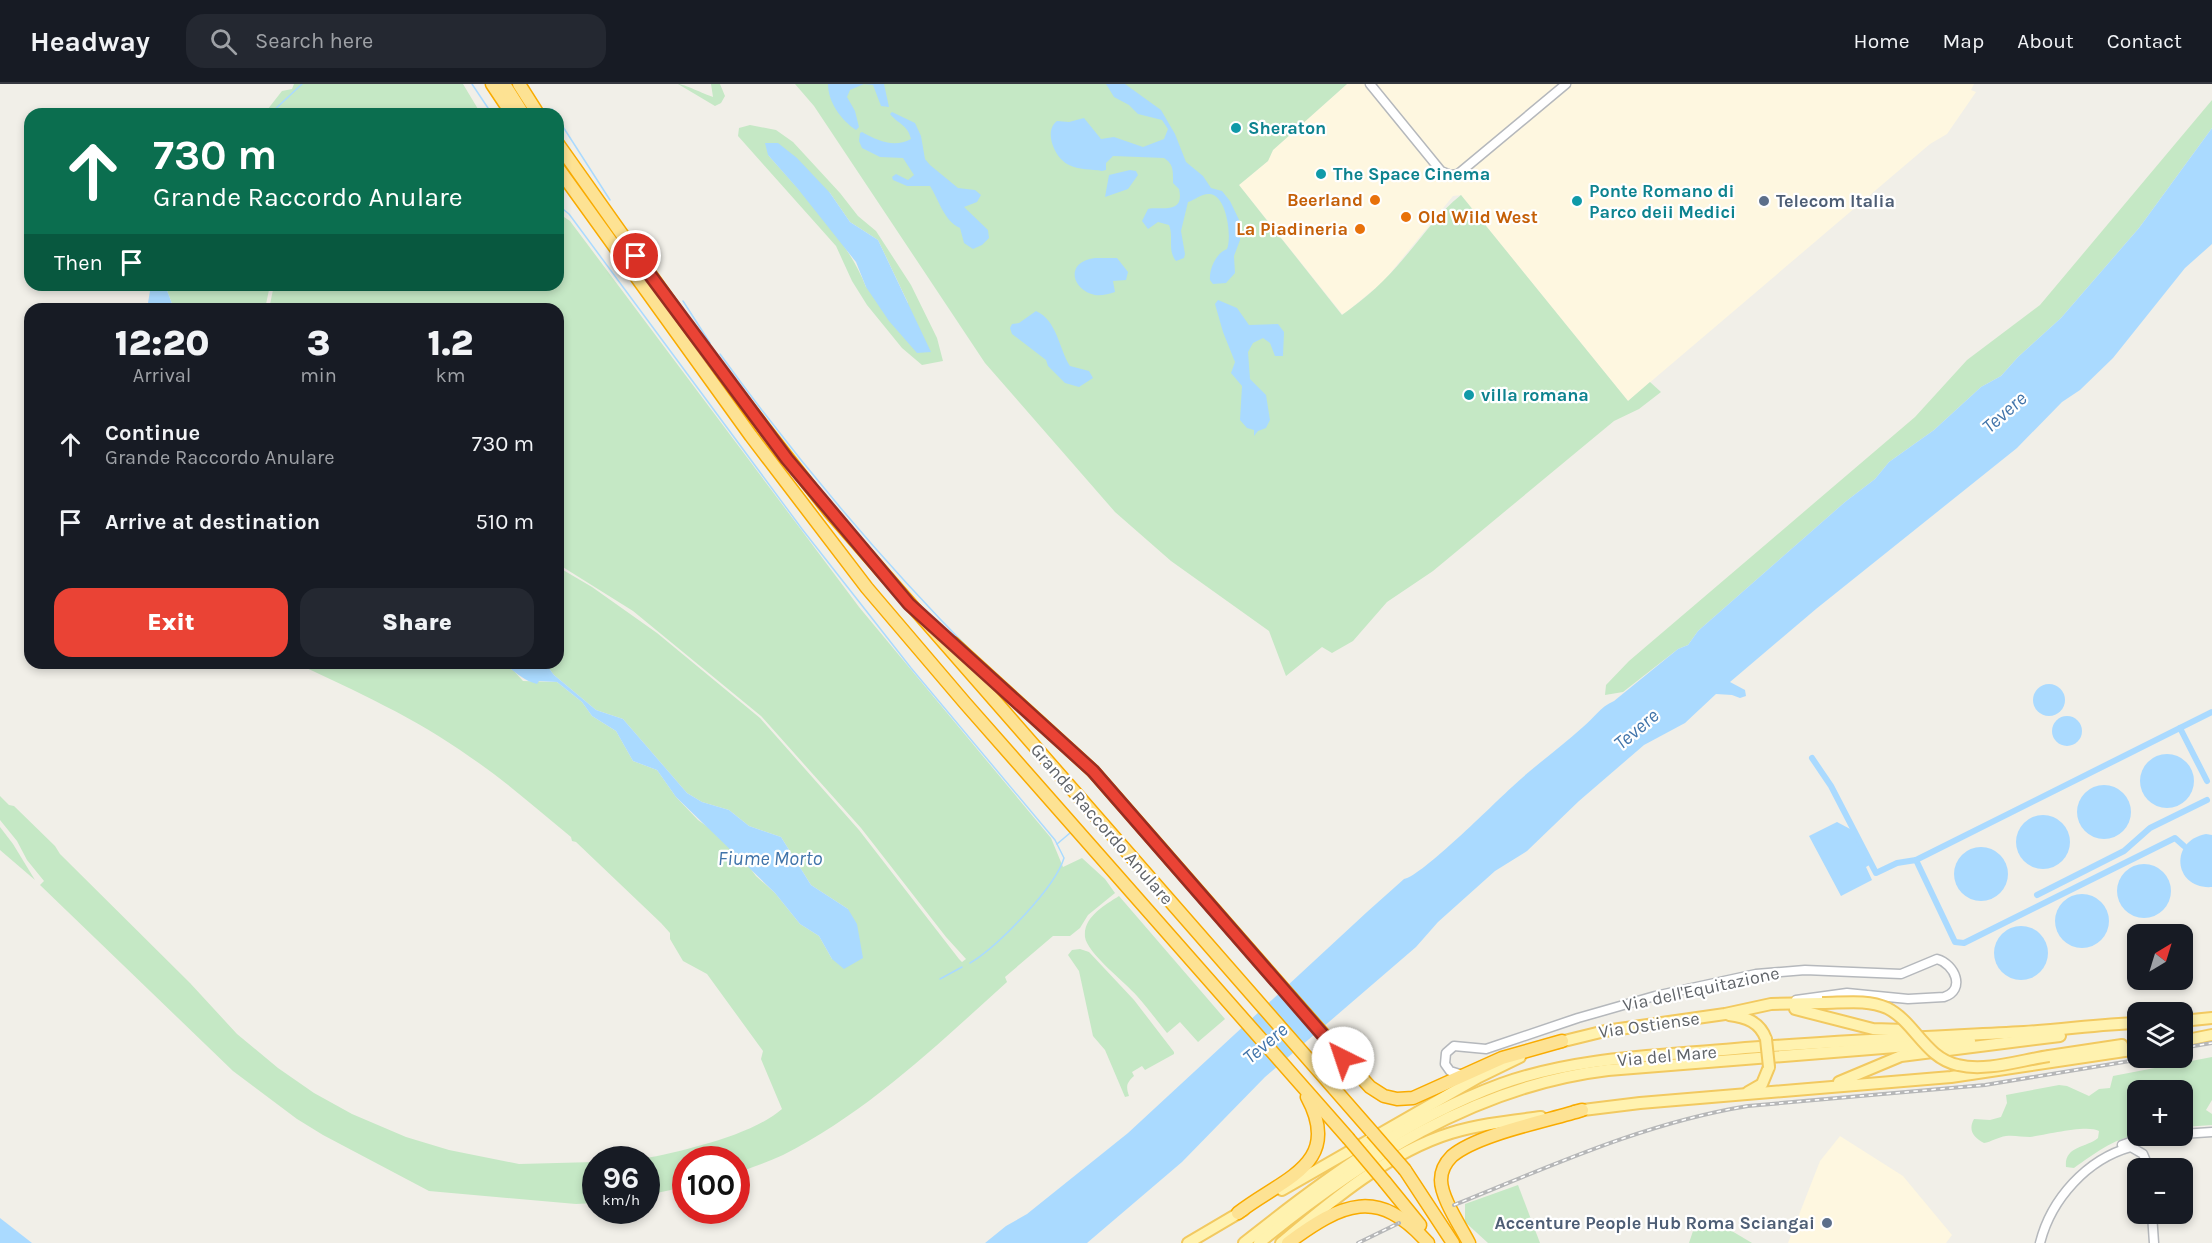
<!DOCTYPE html>
<html lang="en">
<head>
<meta charset="utf-8">
<style>
	body { margin:0; font-family:Karla,sans-serif; background:#242831; color:#f1f3f6; height:100vh; display:flex; flex-direction:column; font-size:22px; white-space:nowrap }
	* { box-sizing:border-box; margin:0 }
	p { font-size:20px; color:#9ea1a6 }
	.icon { flex:none; width:33px; height:33px; fill:none; stroke:currentColor; stroke-width:2; stroke-linecap:round; stroke-linejoin:round }
	.map { position:relative; flex:1; overflow:hidden }
	.sheet { position:absolute; left:24px; top:219px; width:540px; height:366px; display:flex; flex-direction:column; background:#171b24; border-radius:18px; box-shadow:0 3px 9px #0003 }
	.sheet>* { flex:none }
	.hud { position:absolute; left:24px; top:24px; width:540px; height:183px; border-radius:18px; box-shadow:0 3px 9px #0003; background:#0b6e4f; color:#fff; overflow:hidden }
	.needle { width:39px; rotate:38deg }
	.controls { position:absolute; left:2127px; top:840px; display:grid; gap:12px }
	.controls a { display:grid; place-items:center; width:66px; height:66px; border-radius:12px; background:#171b24; box-shadow:0 3px 9px #0003; font-size:30px }
	.speed { position:absolute; left:582px; top:1062px; display:flex; gap:12px; font-size:30px; font-weight:700; text-align:center }
	.speed>* { display:grid; place-content:center; width:78px; height:78px; border-radius:50%; background:#171b24; box-shadow:0 3px 9px #0003; line-height:1 }
	.speed small { font-size:15px; font-weight:400 }
	.speed .limit { border:9px solid #d22; background:#fff; color:#111 }
	.pin { position:absolute; display:grid; place-items:center; width:51px; height:51px; color:#fff; margin:-26px; border:3px solid #fff; border-radius:50%; box-shadow:0 2px 6px #0007 }
	.me { position:absolute; width:66px; margin:-33px; rotate:319deg; stroke-linejoin:round; filter:drop-shadow(0 0 4px #0008) }
	.turn { display:flex; align-items:center; gap:21px; height:126px; padding:0 30px; font-size:27px }
	.turn .icon { width:78px; height:78px; stroke-width:2.5 }
	.turn b { display:block; font-size:42px; line-height:51px }
	.then { display:flex; align-items:center; height:57px; padding:0 30px; background:#0003; gap:12px; font-size:22px }
	.eta { display:flex; justify-content:space-evenly; align-items:center; height:102px; text-align:center }
	.eta b { font-size:36px; font-weight:800; line-height:42px }
	.action { display:flex; gap:12px; margin-top:auto; padding:12px 30px }
	.action a { flex:1; height:69px; border-radius:18px; background:#ea4335; color:#fff; font-size:24px; font-weight:800; line-height:69px; text-align:center }
	.action a+a { background:#242831; color:#f1f3f6 }
	ul { padding:0; list-style:none }
	li { display:flex; align-items:center; gap:18px; height:78px; padding:0 30px }
	li div { flex:1 }
	li b { display:block; font-size:22px }
	li em { font-style:normal }
	header { display:flex; align-items:center; gap:36px; box-sizing:border-box; height:84px; padding:0 30px; background:#171b24; border-bottom:2px solid #363941 }
	header strong { font-size:28px }
	nav { display:flex; gap:33px; margin-inline-start:auto; font-size:21px }
	.search { width:420px; height:54px; background:#242831; display:flex; align-items:center; gap:15px; box-sizing:border-box; padding:0 21px; border-radius:18px; color:#9ea1a6; font-size:22px }
	.map>svg:first-child { display:block }
	.commercial { fill:#fef7e0 }
	.green { fill:#c5e8c5; fill-rule:evenodd }
	.water { fill:#aadaff }
	.lines { fill:none; stroke-linecap:round; stroke-linejoin:round }
	.stream { stroke:#aadaff; stroke-width:1.5 }
	.canal { stroke:#aadaff; stroke-width:6 }
	.minor-casing { stroke:#b5b8bc; stroke-width:11 }
	.major-casing { stroke:#f2c960; stroke-width:14 }
	.highway-casing { stroke:#f9ab00; stroke-width:15 }
	.minor { stroke:#fff; stroke-width:8 }
	.major { stroke:#fff2af; stroke-width:10 }
	.highway { stroke:#fde293; stroke-width:12 }
	.rail-casing { stroke:#b6b7b8; stroke-width:4 }
	.rail { stroke:#fff; stroke-width:1.5; stroke-dasharray:4.5; stroke-linecap:butt }
	.major-bridge-casing { stroke:#f2c960; stroke-width:14; stroke-linecap:butt }
	.highway-bridge-casing { stroke:#f9ab00; stroke-width:15; stroke-linecap:butt }
	.major-bridge { stroke:#fff2af; stroke-width:10 }
	.highway-bridge { stroke:#fde293; stroke-width:12 }
	.route-casing { stroke:#982c22; stroke-width:15 }
	.route { stroke:#ea4335; stroke-width:10 }
	.culture-dot { fill:#0f9aa8; stroke:#fff; stroke-width:2 }
	.food-dot { fill:#e8710a; stroke:#fff; stroke-width:2 }
	.service-dot { fill:#5c6f8a; stroke:#fff; stroke-width:2 }
	.labels { text-anchor:middle; stroke-width:4.5; stroke-linejoin:round; paint-order:stroke }
	.culture-label { font-size:18px; font-weight:bold; fill:#0d838f; stroke:#fff; text-anchor:start }
	.food-label { font-size:18px; font-weight:bold; fill:#c56008; stroke:#fff; text-anchor:end }
	.service-label { font-size:18px; font-weight:bold; fill:#4e5e75; stroke:#fff; text-anchor:start }
	.street-label { font-size:18px; fill:#5f6368; stroke:#fff }
	.water-label { font-size:20px; font-style:italic; fill:#4174aa; stroke:#fff }
</style>
</head>
<body>
<header>
<strong>Headway</strong>
<div class="search"><svg class="icon" aria-label="search" viewBox="0 0 24 24"><circle cx="10" cy="10" r="6"/><path d="M15 15l6 6"/></svg>Search here</div>
<nav><a>Home</a><a>Map</a><a>About</a><a>Contact</a></nav>
</header>
<div class="map">
<svg width="2212" height="1159" viewBox="0 0 2212 1159">
	<rect width="100%" height="100%" fill="#f1efe8"/>
	<!-- commercial -->
	<g class="commercial">
		<path d="M1347,0H1974L1971,6L1976,8L1947,50L1930,60L1628,317L1461,111L1453,112L1383,198L1345,229L1342,230L1239,101L1268,77L1273,66Z"/>
		<path d="M1840,1052L1903,1092L1952,1151L1946,1159H1788L1820,1077Z"/>
	</g>
	<!-- green -->
	<g class="green">
		<path d="M294,0H463L481,30H264L282,7L292,5Z"/>
		<path d="M678,0C684,0 704,10 713,13L711,0H720L725,12L721,19L715,22Z"/>
		<path d="M795,0H1347L1273,66L1268,77L1239,101L1342,231C1365,215 1387,195 1404,174C1423,152 1438,129 1461,111L1628,317L1650,298L1661,308L1639,325L1614,337L1433,487L1387,518L1353,557L1332,569L1322,563L1286,592L1269,547L1171,477L1115,428L985,279L814,22Z"/>
		<path d="M2212,16V44L2139,144L2061,234L2018,273L2001,292L1981,303L1934,346L1889,378L1875,395L1845,418L1698,547L1688,561L1678,565L1623,608L1605,611L1606,601L1629,577L1915,333L1967,276L2040,221Z"/>
		<path d="M750,41L776,46L793,58L840,109L858,132L876,147L911,201L937,254L943,277L922,281L902,264L867,221L852,197L836,162L738,52L739,44ZM768,71L830,109L850,138L878,156L908,219L866,203C847,154 802,110 768,71Z"/>
		<path d="M558,129L570,137L859,523L1051,754L1063,783L1082,774L1105,795L1115,809L1088,831L1080,844L1070,852H1053L1005,893L1007,898C937,961 868,1028 783,1071C768,1078 752,1083 737,1089L736,1076H686L685,1103L647,1111L646,1076L643,1075C682,1067 751,1052 782,1025L761,975L763,967L707,890L683,877L670,855V849L661,839L576,758L572,757L571,753C538,726 506,697 470,673C416,634 355,607 296,579H502L514,587L523,597L557,598L582,618L592,632L616,647L633,677L657,686L676,713L698,736L712,746L747,780L756,792L775,809L800,840L819,852L832,875L848,825L811,801L781,753L749,742L729,726L702,718L687,709L623,635L596,626L554,591L545,579H558V483L592,503L657,549L760,634L859,746L959,875L962,878L966,875L946,853L861,744L761,632L633,527L558,480V225H269L274,201H558Z"/>
		<path d="M165,201H270L265,225H174Z"/>
		<path d="M0,712L9,721L14,722L55,762L60,770L190,899L237,950L278,984L314,1009L352,1030L406,1053L449,1066L519,1080L595,1078V1119L576,1120L429,1107L323,1051L297,1035L233,987L40,801L44,797L27,776L17,757L0,736Z"/>
		<path d="M0,743L13,760L35,796L0,766Z"/>
		<path d="M1119,812L1225,935L1198,958L1180,938L1167,949C1157,937 1148,924 1137,912C1126,899 1087,869 1085,853C1083,833 1105,821 1119,812Z"/>
		<path d="M1080,865L1089,868L1134,916L1174,968V970L1145,986L1142,982L1132,988L1134,992C1126,999 1126,1003 1129,1012L1125,1013L1105,966L1093,952L1079,887L1068,871L1072,866Z"/>
		<path d="M2212,973V1016L2206,1026L2212,1030V1041L2183,1043L2182,1006H2138L2137,1051C2113,1055 2094,1070 2074,1084L2066,1083C2064,1062 2086,1064 2098,1054L2099,1047C2087,1040 2045,1051 2030,1053C2022,1053 2014,1051 2006,1052C1998,1053 1991,1058 1984,1059C1973,1053 1968,1046 1974,1035L1990,1036L2001,1033L2007,1019L2006,1011L2059,1001L2067,1002L2089,1012L2099,1005L2110,1004L2113,992Z"/>
		<path d="M1518,1101L1540,1159H1488L1465,1138V1120Z"/>
		<path d="M1703,1137H1715L1752,1159H1689L1694,1144Z"/>
	</g>
	<!-- water -->
	<g class="water">
		<path d="M828,0H884L889,23L881,22L873,1L864,0L850,6L847,13L855,27L859,43L856,46C841,36 828,18 828,0Z"/>
		<path d="M1106,0H1125L1161,26L1175,50L1186,78L1203,92L1211,104L1222,107L1230,117L1241,140L1240,156L1234,172L1235,189L1226,199L1213,200L1210,196C1209,185 1216,169 1227,165C1232,153 1227,112 1210,110C1202,109 1195,116 1188,118L1181,147L1185,170L1184,174L1176,177C1167,166 1174,153 1169,141L1158,138L1148,145L1142,137L1148,125C1161,122 1185,131 1179,105L1173,99C1173,88 1174,80 1164,74L1113,72L1106,79V86L1102,87C1092,85 1078,86 1069,81C1055,75 1043,47 1057,37L1069,38L1084,34L1101,55L1114,53L1143,63L1164,55L1168,45L1162,36L1138,30L1129,21L1114,13Z"/>
		<path d="M892,28L915,39L921,52L925,75L930,81L958,104L975,106L981,111L977,118L964,123L988,146L989,154L982,161L973,165L964,159L960,144C944,137 939,116 930,102H907L893,96L892,93L896,90L908,96L914,91L903,74L880,73L862,64L859,57L860,49L862,48C878,57 894,64 911,55C908,41 898,40 890,30Z"/>
		<path d="M2212,44V160L2185,184L2113,274L2080,306L2062,318L2017,364L1816,525L1730,598L1745,606L1746,612L1740,614L1732,611L1716,610L1685,639L1644,661L1579,717L1527,767L1495,787L1438,838L1416,863L1265,993L1182,1078L1087,1159H985L1006,1142L1027,1130L1128,1049L1367,828L1404,795C1422,792 1493,720 1512,703C1534,682 1560,664 1583,643C1594,634 1600,623 1614,617L1678,565L1688,561L1698,547L1845,418L1875,395L1889,378L1934,346L1981,303L2001,292L2018,273L2061,234L2139,144Z"/>
		<path d="M765,59H778L797,74L830,109L850,138L878,156L931,268L917,269L889,237L866,203L856,178L798,105L768,71Z"/>
		<path d="M1130,86L1136,87L1138,91L1128,105L1105,113L1109,91Z"/>
		<path d="M1095,174H1117L1128,188L1126,196L1113,197L1115,208C1109,210 1101,212 1095,211C1072,206 1064,178 1095,174Z"/>
		<path d="M151,201H165L174,225H147Z"/>
		<path d="M1218,216L1237,224L1249,241L1278,240L1284,248L1283,272H1275L1270,259L1263,254L1253,259L1248,268L1250,295L1266,311L1270,336L1266,344L1258,347L1254,352V346L1247,344L1240,336L1242,302L1231,289L1235,278L1223,248L1215,220Z"/>
		<path d="M1036,227C1057,236 1059,265 1070,282L1089,287L1093,294L1079,303L1065,299L1048,282L1046,276L1012,250L1010,244L1012,240L1019,239Z"/>
		<path d="M502,579H545L554,591L596,626L623,635L687,709L702,718L729,726L749,742L781,753L811,801L848,825L857,840L863,874L844,885L832,875L819,852L800,840L775,809L676,713L657,686L633,677L616,647L592,632L582,618L557,598L539,597L537,600C522,596 515,587 502,579Z"/>
		<circle cx="2049" cy="616" r="16"/>
		<circle cx="2067" cy="647" r="15"/>
		<circle cx="2167" cy="697" r="27"/>
		<circle cx="2104" cy="728" r="27"/>
		<circle cx="2043" cy="758" r="27"/>
		<path d="M1837,738L1854,747L1871,780L1866,783L1872,796L1841,812L1809,752Z"/>
		<path d="M2206,750L2212,751V803C2174,806 2168,757 2206,750Z"/>
		<circle cx="1981" cy="790" r="27"/>
		<circle cx="2144" cy="807" r="27"/>
		<circle cx="2082" cy="837" r="27"/>
		<circle cx="2021" cy="869" r="27"/>
		<path d="M0,1134L32,1159H0Z"/>
	</g>
	<g class="lines">
		<!-- stream -->
		<g class="stream">
			<path d="M472,0L492,30"/>
			<path d="M552,25L555,30"/>
			<path d="M270,30L302,0"/>
			<path d="M558,35L610,116"/>
			<path d="M558,121L569,130L802,445L911,584L1055,756L1064,774C1055,804 997,863 970,879"/>
			<path d="M683,217L710,259"/>
			<path d="M720,270C797,376 882,477 974,570"/>
			<path d="M1057,760L1070,749"/>
			<path d="M940,895L962,883"/>
		</g>
		<!-- canal -->
		<g class="canal">
			<path d="M2180,644L2207,697"/>
			<path d="M1812,674L1831,702L1876,789L1897,779L1916,776L1955,858L1964,859L2175,754L2184,762"/>
			<path d="M1916,776L2212,628"/>
			<path d="M2037,811L2124,767L2150,744L2207,716"/>
		</g>
		<defs>
			<g id="minor">
				<path d="M1370,0L1441,87L1451,91L1458,90L1566,0"/>
				<path d="M1463,991L1450,987L1445,980L1446,969L1454,962L1486,965L1578,934L1655,912L1756,890L1805,886L1901,890L1937,875C1955,880 1966,906 1944,913L1908,915L1847,909L1796,916"/>
				<path d="M2182,1050L2212,1048"/>
				<path d="M2122,1061L2136,1056L2168,1052"/>
				<path d="M2152,1130L2154,1159"/>
				<path d="M2040,1159C2051,1115 2087,1075 2131,1063L2143,1070L2148,1082"/>
			</g>
			<g id="major">
				<path d="M1795,925L1873,945L1906,946"/>
				<path d="M1729,931C1746,933 1760,938 1766,955"/>
				<path d="M2182,937L2212,934"/>
				<path d="M2182,957L2212,951"/>
				<path d="M1556,959L1605,947L1725,930L1771,920L1822,919"/>
				<path d="M2049,972L2122,961"/>
				<path d="M1839,998L1901,972L2060,952"/>
				<path d="M1748,1008L1762,1000L1769,983"/>
				<path d="M1575,1027L1640,1019L1951,993L2138,965"/>
				<path d="M1282,1106L1479,993L1520,973"/>
				<path d="M1188,1159L1244,1126"/>
				<path d="M1244,1159C1323,1096 1406,1035 1501,1000C1576,973 1657,972 1735,965C1831,957 1928,953 2024,948C2062,946 2099,940 2138,939"/>
				<path d="M1259,1159C1361,1076 1474,1002 1608,986L1970,957"/>
				<path d="M1281,1159C1330,1118 1389,1068 1451,1049C1480,1040 1511,1037 1541,1033"/>
			</g>
			<g id="highway">
				<path d="M492,0L512,30"/>
				<path d="M504,0L523,30"/>
				<path d="M519,0L538,30"/>
				<path d="M558,60L706,269L829,427L1372,1048"/>
				<path d="M558,84L751,352L867,504L965,619L1348,1054"/>
				<path d="M953,559L1093,687L1359,991L1370,1003L1384,1012L1397,1015L1413,1014L1502,974L1562,957"/>
				<path d="M1405,1086L1453,1159"/>
				<path d="M1385,1098L1420,1141"/>
				<path d="M1238,1129C1281,1095 1344,1081 1307,1013"/>
				<path d="M1288,1159C1342,1119 1378,1102 1428,1159"/>
				<path d="M1469,1159C1461,1143 1441,1114 1441,1096C1441,1087 1445,1079 1452,1072C1478,1050 1547,1037 1582,1026"/>
			</g>
		</defs>
		<!-- minor casing -->
		<use href="#minor" class="minor-casing"/>
		<!-- major casing -->
		<use href="#major" class="major-casing"/>
		<!-- highway casing -->
		<use href="#highway" class="highway-casing"/>
		<!-- minor -->
		<use href="#minor" class="minor"/>
		<!-- major -->
		<use href="#major" class="major"/>
		<!-- highway -->
		<use href="#highway" class="highway"/>
		<defs>
			<g id="rail">
				<path d="M2182,964L2212,959"/>
				<path d="M1454,1121C1551,1082 1644,1039 1748,1022L1985,1001L2148,974"/>
				<path d="M1358,1159L1399,1139"/>
			</g>
		</defs>
		<!-- rail casing -->
		<use href="#rail" class="rail-casing"/>
		<!-- rail -->
		<use href="#rail" class="rail"/>
		<defs>
			<g id="major-bridge">
				<path d="M1822,919C1843,919 1867,915 1887,924C1915,938 1925,974 1958,981C1986,988 2021,976 2049,972"/>
				<path d="M1766,955L1769,983"/>
			</g>
			<g id="highway-bridge">
				<path d="M1372,1048L1405,1086"/>
				<path d="M1348,1054L1385,1098"/>
			</g>
		</defs>
		<!-- major-bridge casing -->
		<use href="#major-bridge" class="major-bridge-casing"/>
		<!-- highway-bridge casing -->
		<use href="#highway-bridge" class="highway-bridge-casing"/>
		<!-- major-bridge -->
		<use href="#major-bridge" class="major-bridge"/>
		<!-- highway-bridge -->
		<use href="#highway-bridge" class="highway-bridge"/>
	</g>
	<g class="lines">
		<defs>
			<path id="route" d="M636,172L787,375L909,520L1093,687L1343,974"/>
		</defs>
		<!-- route casing -->
		<use href="#route" class="route-casing"/>
		<!-- route -->
		<use href="#route" class="route"/>
	</g>
	<!-- markers -->
	<g class="culture-dot">
		<circle cx="1236" cy="44" r="6"/>
		<circle cx="1321" cy="90" r="6"/>
		<circle cx="1577" cy="117" r="6"/>
		<circle cx="1469" cy="311" r="6"/>
	</g>
	<g class="food-dot">
		<circle cx="1375" cy="116" r="6"/>
		<circle cx="1406" cy="133" r="6"/>
		<circle cx="1360" cy="145" r="6"/>
	</g>
	<g class="service-dot">
		<circle cx="1764" cy="117" r="6"/>
		<circle cx="1827" cy="1139" r="6"/>
	</g>
	<g class="labels">
		<!-- culture labels -->
		<g class="culture-label">
			<text x="1248" y="50">Sheraton</text>
			<text x="1333" y="96">The Space Cinema</text>
			<text x="1589" y="113">Ponte Romano di<tspan x="1589" dy="21">Parco deii Medici</tspan></text>
			<text x="1481" y="317">villa romana</text>
		</g>
		<!-- food labels -->
		<g class="food-label">
			<text x="1363" y="122">Beerland</text>
			<text x="1418" y="139" text-anchor="start">Old Wild West</text>
			<text x="1348" y="151">La Piadineria</text>
		</g>
		<!-- service labels -->
		<g class="service-label">
			<text x="1776" y="123">Telecom Italia</text>
			<text x="1815" y="1145" text-anchor="end">Accenture People Hub Roma Sciangai</text>
		</g>
		<!-- street labels -->
		<g class="street-label">
			<text transform="translate(1102 740) rotate(49)" y="6">Grande Raccordo Anulare</text>
			<text transform="translate(1701 905) rotate(-12)" y="6">Via dell'Equitazione</text>
			<text transform="translate(1649 941) rotate(-8)" y="6">Via Ostiense</text>
			<text transform="translate(1667 972) rotate(-5)" y="6">Via del Mare</text>
		</g>
		<!-- water labels -->
		<g class="water-label">
			<text transform="translate(2004 328) rotate(-41)" y="7">Tevere</text>
			<text transform="translate(1636 645) rotate(-40)" y="7">Tevere</text>
			<text x="770" y="781">Fiume Morto</text>
			<text transform="translate(1265 959) rotate(-40)" y="7">Tevere</text>
		</g>
	</g>
</svg>
<div class="controls">
<a><svg class="needle" viewBox="-14 -14 28 28"><path d="M0-13l5 13h-10z" fill="#e53935"/><path d="M0 13l5-13h-10z" fill="#9ea1a6"/></svg></a>
<a><svg class="icon" aria-label="layers" viewBox="0 0 24 24"><path d="M12 4l9 5-9 5-9-5zM3 14l9 5 9-5"/></svg></a>
<a>+</a>
<a>−</a>
</div>
<div class="speed"><div>96<small>km/h</small></div><div class="limit">100</div></div>
<div class="pin" style="left:636px;top:172px;background:#d93025"><svg class="icon" aria-label="arrive" viewBox="0 0 24 24"><path d="M6 21V4h12l-3 4 3 4H6"/></svg></div>
<svg class="me" style="left:1343px;top:974px" viewBox="-20 -20 40 40"><circle r="19" fill="#fff"/><path d="M0-13L10 11 0 6-10 11z" fill="#ea4335"/></svg>
<div class="hud">
<div class="turn"><svg class="icon" aria-label="ahead" viewBox="0 0 24 24"><path d="M12 20V5M6 11l6-6 6 6"/></svg><div><b>730 m</b>Grande Raccordo Anulare</div></div>
<div class="then">Then<svg class="icon" aria-label="arrive" viewBox="0 0 24 24"><path d="M6 21V4h12l-3 4 3 4H6"/></svg></div>
</div>
<section class="sheet">
<div class="eta">
<div><b>12:20</b><p>Arrival</p></div>
<div><b>3</b><p>min</p></div>
<div><b>1.2</b><p>km</p></div>
</div>
<ul>
<li><svg class="icon" aria-label="ahead" viewBox="0 0 24 24"><path d="M12 20V5M6 11l6-6 6 6"/></svg><div><b>Continue</b><p>Grande Raccordo Anulare</p></div><em>730 m</em></li>
<li><svg class="icon" aria-label="arrive" viewBox="0 0 24 24"><path d="M6 21V4h12l-3 4 3 4H6"/></svg><div><b>Arrive at destination</b></div><em>510 m</em></li>
</ul>
<div class="action"><a>Exit</a><a>Share</a></div>
</section>
</div>
</body>
</html>
